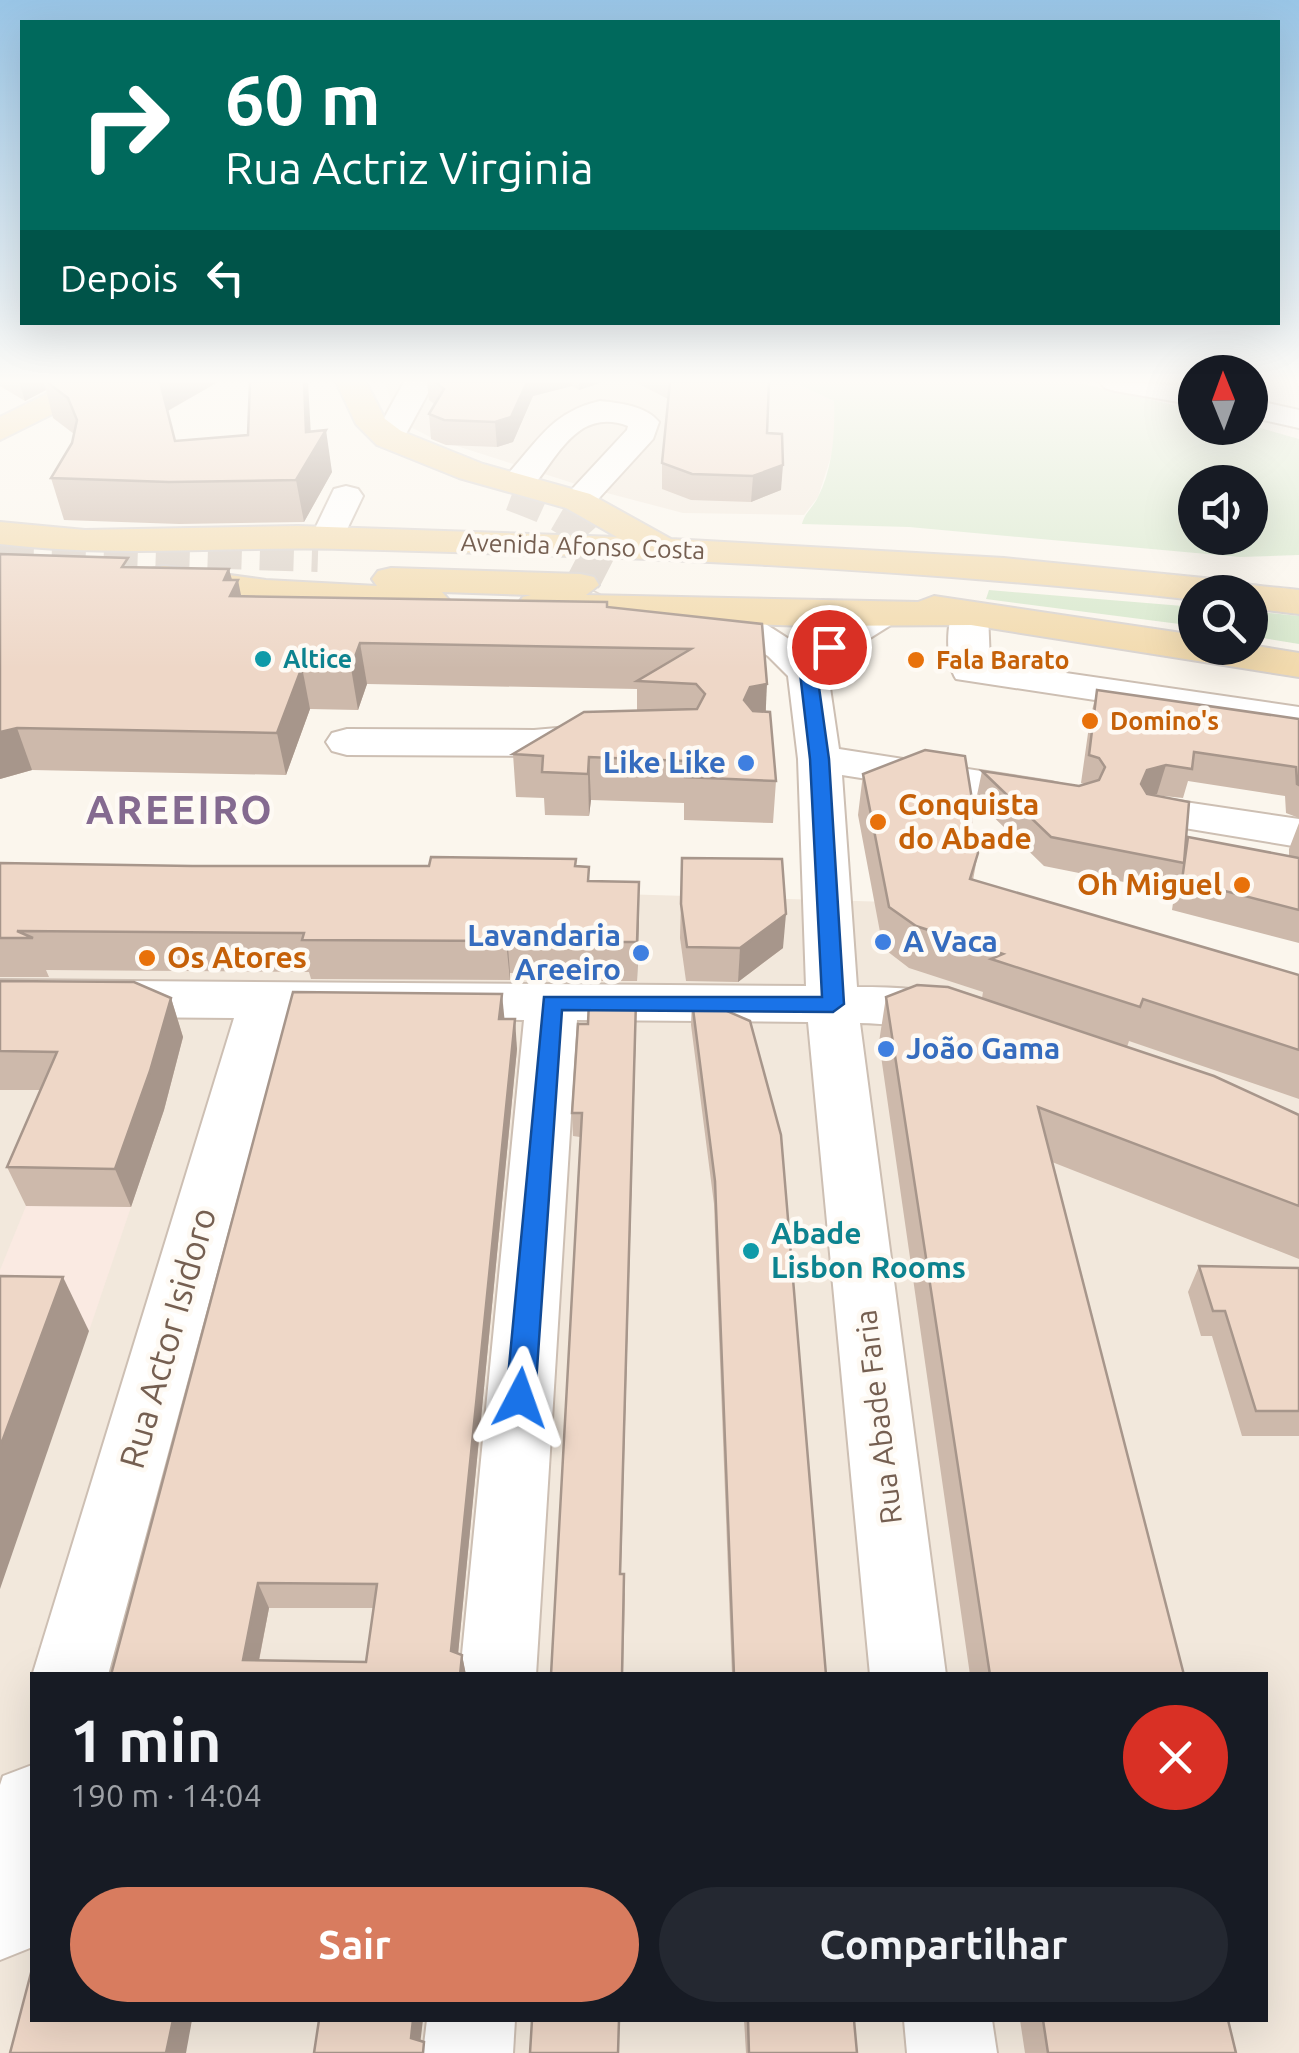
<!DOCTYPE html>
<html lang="pt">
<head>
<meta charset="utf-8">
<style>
	body { margin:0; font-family:Ubuntu,sans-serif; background:#242831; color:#f1f3f6; height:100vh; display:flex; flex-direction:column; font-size:38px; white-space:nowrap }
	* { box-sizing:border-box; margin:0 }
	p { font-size:32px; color:#9ea1a6 }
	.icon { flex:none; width:55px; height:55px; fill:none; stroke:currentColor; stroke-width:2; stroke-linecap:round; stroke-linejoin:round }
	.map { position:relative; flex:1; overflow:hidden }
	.panel { position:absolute; left:30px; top:1672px; width:1238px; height:350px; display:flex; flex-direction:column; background:#171b24; border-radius:0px; box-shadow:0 10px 40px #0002 }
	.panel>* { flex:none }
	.hud { position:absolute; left:20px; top:20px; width:1260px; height:305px; border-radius:0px; box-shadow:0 10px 40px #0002; background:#00695c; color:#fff; overflow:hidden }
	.needle { width:65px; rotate:359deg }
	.buttons { position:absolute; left:1178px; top:355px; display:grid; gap:20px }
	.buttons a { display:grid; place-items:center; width:90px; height:90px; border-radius:50%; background:#171b24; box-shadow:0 10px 40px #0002; font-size:50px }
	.pin { position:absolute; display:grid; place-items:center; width:85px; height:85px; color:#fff; margin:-42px; border:5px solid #fff; border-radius:50%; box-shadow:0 2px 10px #0007 }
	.me { position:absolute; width:110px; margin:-55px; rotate:4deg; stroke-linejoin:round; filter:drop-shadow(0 0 8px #0008) }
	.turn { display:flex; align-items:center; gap:35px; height:210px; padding:0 40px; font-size:45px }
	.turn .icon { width:130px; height:130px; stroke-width:2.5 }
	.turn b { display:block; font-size:70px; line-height:85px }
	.then { display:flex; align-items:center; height:95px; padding:0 40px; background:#0003; gap:20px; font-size:38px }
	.round { display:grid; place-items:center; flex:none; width:105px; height:105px; border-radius:52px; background:#242831 }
	.head { display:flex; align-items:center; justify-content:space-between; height:170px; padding:0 40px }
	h1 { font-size:60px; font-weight:600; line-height:75px }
	.primary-button { display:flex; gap:20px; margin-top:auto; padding:20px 40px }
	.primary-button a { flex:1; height:115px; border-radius:60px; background:#d87c5f; color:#fff; font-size:40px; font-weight:600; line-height:115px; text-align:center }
	.primary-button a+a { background:#242831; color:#f1f3f6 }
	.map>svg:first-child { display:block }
	.residential { fill:#f2e8dc; fill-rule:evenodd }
	.commercial { fill:#faeae2 }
	.green { fill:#d7e8cc; fill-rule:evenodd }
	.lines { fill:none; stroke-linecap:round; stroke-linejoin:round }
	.major-tunnel-far1 { stroke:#dad0c6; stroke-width:34; stroke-dasharray:34 18; stroke-linecap:butt }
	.major-tunnel { stroke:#dad0c6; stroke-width:42; stroke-dasharray:42 21; stroke-linecap:butt }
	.minor-casing { stroke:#cdbfb3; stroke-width:4 }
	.major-casing { stroke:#d8d2ce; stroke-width:4 }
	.minor { fill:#fff; fill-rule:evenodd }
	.major { fill:#f2daad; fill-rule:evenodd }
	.wall { fill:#cdb9ab; fill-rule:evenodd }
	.shaded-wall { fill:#a7968b }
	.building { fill:#eed7c7; stroke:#a7968b; stroke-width:2.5; fill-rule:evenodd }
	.route { fill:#1a73e8; stroke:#114b97; stroke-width:2.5 }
	.culture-dot { fill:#0f9aa8; stroke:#fefaf4; stroke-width:4 }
	.food-dot { fill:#e8710a; stroke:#fefaf4; stroke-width:4 }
	.shop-dot { fill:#3f7fe0; stroke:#fefaf4; stroke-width:4 }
	.labels { text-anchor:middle; stroke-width:9; stroke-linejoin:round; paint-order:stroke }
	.far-street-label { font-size:25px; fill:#755f51; stroke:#fefaf4 }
	.far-culture-label { font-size:25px; font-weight:bold; fill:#0d838f; stroke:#fefaf4; text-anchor:start }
	.far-food-label { font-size:25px; font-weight:bold; fill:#c56008; stroke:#fefaf4; text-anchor:start }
	.shop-label { font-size:30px; font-weight:bold; fill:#366cbe; stroke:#fefaf4; text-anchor:end }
	.food-label { font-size:30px; font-weight:bold; fill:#c56008; stroke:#fefaf4; text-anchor:start }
	.culture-label { font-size:30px; font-weight:bold; fill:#0d838f; stroke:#fefaf4; text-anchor:start }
	.street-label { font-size:30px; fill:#755f51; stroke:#fefaf4 }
	.near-street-label { font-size:35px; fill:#755f51; stroke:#fefaf4 }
	.district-label { font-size:40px; font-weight:bold; letter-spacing:2.5px; fill:#846a90; stroke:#fefaf4 }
</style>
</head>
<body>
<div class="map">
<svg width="1299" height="2053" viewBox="0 0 1299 2053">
	<rect width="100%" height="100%" fill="#fbf6ed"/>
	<!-- residential -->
	<g class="residential">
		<path d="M385,382H793L834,401L835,444L818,497L804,515L683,513L588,488L432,438L397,420Z"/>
		<path d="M0,876L1026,906L1299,994V2053H0ZM32,1675H1265V2020H32Z"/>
	</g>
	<!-- commercial -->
	<path class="commercial" d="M26,1206L131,1207L89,1331L0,1329V1270Z"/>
	<!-- green -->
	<g class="green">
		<path d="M793,382H1075L1195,410V428L1250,425L1299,439V555L1240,557L909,527L802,524C805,512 813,508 818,497C833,468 835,433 834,401ZM1195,482H1250V538H1195Z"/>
		<path d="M989,590L1195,607V626L986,599Z"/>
		<path d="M1250,611L1299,616V644L1250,636Z"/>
	</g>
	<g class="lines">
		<!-- major-tunnel-far1 -->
		<g class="major-tunnel-far1">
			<path d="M512,494C547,507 579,519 598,553L581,586"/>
			<path d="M0,545L318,555"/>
		</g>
		<!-- major-tunnel -->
		<path class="major-tunnel" d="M529,617L576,596L582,584"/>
		<defs>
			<g id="minor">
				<path d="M404,382H434L400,445H378L373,438Z"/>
				<path d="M1100,382L1184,385L1194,388L1195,400L1184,403L1115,391L1105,388Z"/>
				<path d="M1250,399L1299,410V428L1250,417Z"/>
				<path d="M600,401C620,403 646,406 659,422L653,439L590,508H566L561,501L627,430L628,426C578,407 558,456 531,489H507L503,482L507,475C539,440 552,412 600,401Z"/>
				<path d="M346,486L358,489L363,496L340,544L328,547L316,544L311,537L334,489Z"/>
				<path d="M720,600L733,603L806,650C824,628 866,600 894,607L900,615L894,623L843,655L828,674L839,749L1051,782L1067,786L1073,795L1067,804L1051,808L842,775L857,987C897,987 934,989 971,1000L979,1013L971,1026C944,1034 893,1023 860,1023L946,1675H870L808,1022L577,1020L536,1675H460L524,1020L286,1018L108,1675L32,1676L234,1018L0,1016V980L806,986L798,759L788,676L768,656L707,619L701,611L707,603Z"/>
				<path d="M969,603L982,606L988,614L990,662L1299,707V731L956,679C946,664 945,621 956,606Z"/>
				<path d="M603,724L618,728L624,737L618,746L534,756L347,755L332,751L326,742L332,733L347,729L534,730Z"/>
				<path d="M1158,798L1299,819V847L1142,821L1136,811L1142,801Z"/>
				<path d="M32,1765V1942L30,1948L0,1960V1785L3,1776Z"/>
				<path d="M427,2020H515L513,2053H423Z"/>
				<path d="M904,2020H992L997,2053H907Z"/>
			</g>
			<g id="major">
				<path d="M71,382H109L105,388L0,440V417Z"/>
				<path d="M336,382H366L385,419L401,431L483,464L590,494L671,539L1004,558L1224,580C1247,586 1273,587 1299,590V614L1250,608V592H1195V600C912,568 626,556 341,549C227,546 114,558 0,544V522L85,530L298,526L617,537L566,508L459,478L377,445L356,424Z"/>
				<path d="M164,566L266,580L377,586L372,579L378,571L391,568L580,574L594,577L599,585L586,595L918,602L934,596L1195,635V648L1250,645L1299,653V677L971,625L807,626L537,617L523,613L517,605L523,597L531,595L442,592L450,601L445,609L431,613L266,604L151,585L145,577L151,569Z"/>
			</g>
		</defs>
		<!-- minor casing -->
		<use href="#minor" class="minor-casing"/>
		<!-- major casing -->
		<use href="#major" class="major-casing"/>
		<!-- minor -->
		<use href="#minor" class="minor"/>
		<!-- major -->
		<use href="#major" class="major"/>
	</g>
	<!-- wall -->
	<g class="wall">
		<path d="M0,382H218L168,411L175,441L311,432L332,472L304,522L179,524L64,520L51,478L72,443L74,434L53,418L46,390L25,401L0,386Z"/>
		<path d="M427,382H603L579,390L572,386L533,396L513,442L497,447L446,445L431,439L429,414L434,404L429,400Z"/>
		<path d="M635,382H769L767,433L781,490L751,502L691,500L662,489V463L668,399Z"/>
		<path d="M0,554L131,568L229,569L232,580L241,596L607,607L762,624L766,712L776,781L773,823L684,820V803L591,800L589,816L545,815L544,798L516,797L513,754L637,711V689L367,684L358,710L310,709L286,775L32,770L0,779Z"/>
		<path d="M1097,690L1299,719V818L1286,813L1285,796L1188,781L1183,798L1154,795L1186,843L1289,857V849L1299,823V943L1172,910L1175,889L1174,892L1044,866L976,800L982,771L1079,786L1084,784L1081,783L1090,719Z"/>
		<path d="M863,774L974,812L971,830L978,853L973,880L1299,975V1099L1129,1041L1127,1047L1299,1115V1259L1052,1162L1184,1675H970L879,1042L886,997L982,998L983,992L909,968L883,948L858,815Z"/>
		<path d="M682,858L783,948L738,982L686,981L680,938Z"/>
		<path d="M576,859V866L589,881L639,882L637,981H593L592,974L510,973V980L311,979L309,972L46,970L49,977H0V863L192,866H429Z"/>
		<path d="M0,981L171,998L183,1037L164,1110L131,1207L26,1206L7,1167L40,1090H0Z"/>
		<path d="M692,1001L826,1675H732L714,1204L691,1025Z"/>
		<path d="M504,1019L517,1049L458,1654L462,1655L466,1675H111ZM269,1608H373L366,1662L259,1661Z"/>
		<path d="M636,1024L621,1574L625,1594L623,1675H551L580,1137L573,1136L572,1113Z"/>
		<path d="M1199,1266L1299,1268V1436H1242L1212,1336H1201L1188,1292Z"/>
		<path d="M744,2020H854L857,2053H746Z"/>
		<path d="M1020,2020H1228L1236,2053H1025Z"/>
	</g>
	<!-- shaded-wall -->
	<g class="shaded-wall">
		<path d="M19,382H43L46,390L25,401Z"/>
		<path d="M160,382H218L167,411Z"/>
		<path d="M304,382H308L312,454L326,430L332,472L304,522L296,480L306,432Z"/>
		<path d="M527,382H571L572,386L533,396L513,442L497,447L495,422Z"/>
		<path d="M579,382H603L579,390Z"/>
		<path d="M783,465L781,490L751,502L753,476Z"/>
		<path d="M229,569L234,588L238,580L246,620H233L224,580Z"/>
		<path d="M360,643L367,684L358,710L351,668Z"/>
		<path d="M302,667L310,709L286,775L277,733Z"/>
		<path d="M767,684L765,726L744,700L750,687Z"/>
		<path d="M17,728L32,770L0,779V732Z"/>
		<path d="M589,757L591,800L589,816L588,774Z"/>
		<path d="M1166,765L1157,794L1139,799L1141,784L1147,770Z"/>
		<path d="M639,882V920L637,981V942Z"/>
		<path d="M786,914L783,948L738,982L740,948Z"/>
		<path d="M507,934L510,973V980L506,941Z"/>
		<path d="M502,994L505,1024L499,1019Z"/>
		<path d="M171,998L183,1037L164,1110L131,1207L115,1169Z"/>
		<path d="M636,1001V1024L620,1594V1574Z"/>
		<path d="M515,1019L517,1049L456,1675L451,1651Z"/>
		<path d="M63,1277L89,1331L0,1589V1447Z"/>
		<path d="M258,1583L269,1608L256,1675L243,1660Z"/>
		<path d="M462,1655L466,1675H460Z"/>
		<path d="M173,2020H192L186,2053H166Z"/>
		<path d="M413,2020H423L419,2053L411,2038Z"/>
	</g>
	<!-- building -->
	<g class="building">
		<path d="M47,382H160L175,441L248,435L250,382H304L306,432L326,430L296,480L169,482L51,478L72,443L77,420L68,398Z"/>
		<path d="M435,382H527L511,417L495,422L444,420L429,414L444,389Z"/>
		<path d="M670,382H769L767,433L782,434L783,465L753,476L692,474L662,463Z"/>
		<path d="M0,554L128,558L122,567L229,569L224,580H238L230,596L607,602V607L762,624L767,684L750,687L744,700L753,711L770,712L776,781L685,777V761L589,757L588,774L542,772L543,756L513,754L584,712L697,709L705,694L696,684L637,681L691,649L360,643L351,668L302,667L277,733L17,728L0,732Z"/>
		<path d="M1097,690L1299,719V785L1297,784L1296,767L1194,752L1192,769L1166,765L1147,770L1141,784L1147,794L1189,802L1184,863L1051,837L982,771L1079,786L1099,780L1105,767L1099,758L1089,755Z"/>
		<path d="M925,750L965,756L974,812L965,811L978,853L970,879L1299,975V1050L1143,999L1140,1007L991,959L1003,954L916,926L889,907L863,774Z"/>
		<path d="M1188,837L1299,858V910L1182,880Z"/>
		<path d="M431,857L576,859L575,866L589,867L588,881L639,882L637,942H591V935L507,934L506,941L302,940L304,933L17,931L33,938H0V863L192,866H429Z"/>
		<path d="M682,858L782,859L786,914L740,948L687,947L681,904Z"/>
		<path d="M0,981L134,982L171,998L150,1071L115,1169L7,1167L57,1052L0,1051Z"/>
		<path d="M917,985L948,987L1214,1076L1299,1115V1206L1038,1107L1184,1675H990L886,997Z"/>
		<path d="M293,992L502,994L499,1019H515L451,1651L462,1655L460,1675H111ZM258,1583L377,1584L366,1662L243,1660Z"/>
		<path d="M589,1000L636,1001L620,1574H624L622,1675H551L582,1113H572L578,1024H588Z"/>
		<path d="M692,1001H704L750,1021L781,1135L826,1675H734L715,1181Z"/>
		<path d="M1199,1266L1299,1268V1411H1256L1225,1311H1213Z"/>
		<path d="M0,1276L63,1277L0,1447Z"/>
		<path d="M32,1969V2020H173L166,2053H10Z"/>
		<path d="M319,2020H413L411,2038L424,2042L423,2053H314Z"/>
		<path d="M532,2020H619L618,2053H530Z"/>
		<path d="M748,2020H854L857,2053H749Z"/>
		<path d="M1043,2020H1228L1236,2053H1048Z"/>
	</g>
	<!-- sky -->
	<linearGradient id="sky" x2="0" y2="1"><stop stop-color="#99c5e6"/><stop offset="0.57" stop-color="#fdfbf7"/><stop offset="1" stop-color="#fdfbf7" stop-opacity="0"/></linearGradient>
	<rect width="1299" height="669" fill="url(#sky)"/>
	<!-- route -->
	<path class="route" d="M823,643L837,647L817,673L829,759L844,1004L833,1012L562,1010L535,1398L530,1407L520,1411L510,1407L506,1398L544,997H822L810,759L800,673Z"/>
	<!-- markers -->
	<g class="culture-dot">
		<circle cx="263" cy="659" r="10"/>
		<circle cx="751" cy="1251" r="10"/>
	</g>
	<g class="food-dot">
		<circle cx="916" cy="660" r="10"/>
		<circle cx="1090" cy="721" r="10"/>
		<circle cx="878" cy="822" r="10"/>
		<circle cx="1242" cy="885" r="10"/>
		<circle cx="147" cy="958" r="10"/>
	</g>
	<g class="shop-dot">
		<circle cx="746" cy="763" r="10"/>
		<circle cx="883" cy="942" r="10"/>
		<circle cx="641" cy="953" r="10"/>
		<circle cx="886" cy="1049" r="10"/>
	</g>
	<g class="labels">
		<!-- far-street labels -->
		<g class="far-street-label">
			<text transform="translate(583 546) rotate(2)" y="9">Avenida Afonso Costa</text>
		</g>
		<!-- far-culture labels -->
		<g class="far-culture-label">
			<text x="283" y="668">Altice</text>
		</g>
		<!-- far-food labels -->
		<g class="far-food-label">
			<text x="936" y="669">Fala Barato</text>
			<text x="1110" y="730">Domino's</text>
		</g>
		<!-- shop labels -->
		<g class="shop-label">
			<text x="726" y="773">Like Like</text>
			<text x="621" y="946">Lavandaria<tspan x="621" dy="34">Areeiro</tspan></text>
			<text x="903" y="952" text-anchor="start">A Vaca</text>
			<text x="906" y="1059" text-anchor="start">João Gama</text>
		</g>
		<!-- food labels -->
		<g class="food-label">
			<text x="898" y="815">Conquista<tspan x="898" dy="34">do Abade</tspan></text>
			<text x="1222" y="895" text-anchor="end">Oh Miguel</text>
			<text x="167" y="968">Os Atores</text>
		</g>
		<!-- culture labels -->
		<g class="culture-label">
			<text x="771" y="1244">Abade<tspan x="771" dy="34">Lisbon Rooms</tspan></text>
		</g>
		<!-- street labels -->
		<g class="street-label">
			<text transform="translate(879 1417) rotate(-97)" y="10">Rua Abade Faria</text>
		</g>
		<!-- near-street labels -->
		<g class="near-street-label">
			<text transform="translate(168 1338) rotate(-74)" y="12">Rua Actor Isidoro</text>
		</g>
		<!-- district labels -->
		<g class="district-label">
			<text x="180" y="824">AREEIRO</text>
		</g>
	</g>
</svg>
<div class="buttons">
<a><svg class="needle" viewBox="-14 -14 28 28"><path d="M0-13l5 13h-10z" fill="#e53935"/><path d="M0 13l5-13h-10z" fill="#9ea1a6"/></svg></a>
<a><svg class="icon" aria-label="sound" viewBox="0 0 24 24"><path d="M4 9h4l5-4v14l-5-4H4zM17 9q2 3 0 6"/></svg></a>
<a><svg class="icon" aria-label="search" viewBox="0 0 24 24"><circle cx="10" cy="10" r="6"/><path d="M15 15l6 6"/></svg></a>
</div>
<div class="pin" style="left:829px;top:647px;background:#d93025"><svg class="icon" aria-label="arrive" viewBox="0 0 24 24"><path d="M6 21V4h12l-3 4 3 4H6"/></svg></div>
<svg class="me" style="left:520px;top:1398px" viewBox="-20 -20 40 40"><path d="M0-17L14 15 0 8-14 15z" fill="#1a73e8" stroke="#fff" stroke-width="4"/></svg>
<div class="hud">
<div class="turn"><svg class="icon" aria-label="right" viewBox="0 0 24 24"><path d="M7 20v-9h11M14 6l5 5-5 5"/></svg><div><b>60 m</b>Rua Actriz Virginia</div></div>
<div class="then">Depois<svg class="icon" aria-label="left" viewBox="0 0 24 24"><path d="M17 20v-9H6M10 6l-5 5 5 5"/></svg></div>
</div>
<section class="panel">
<div class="head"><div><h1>1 min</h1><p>190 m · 14:04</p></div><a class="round" style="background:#d93025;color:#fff"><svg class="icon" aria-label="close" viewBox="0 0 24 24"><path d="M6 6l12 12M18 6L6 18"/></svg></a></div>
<div class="primary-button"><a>Sair</a><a>Compartilhar</a></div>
</section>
</div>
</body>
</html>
